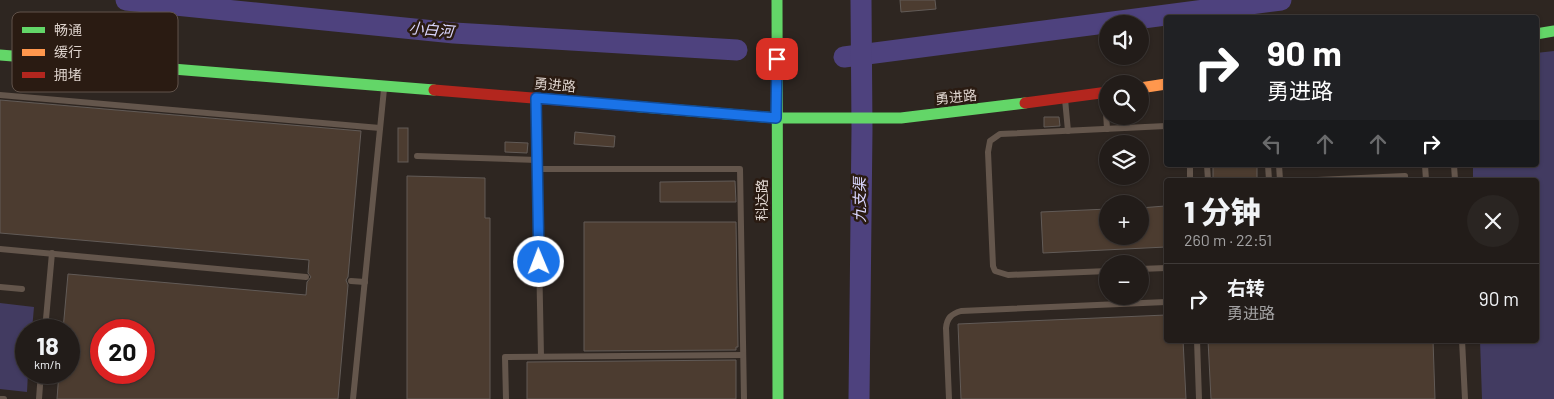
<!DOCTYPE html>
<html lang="zh">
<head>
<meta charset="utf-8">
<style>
	body { margin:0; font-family:Barlow,"Noto Sans SC",sans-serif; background:#2a2522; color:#f1f3f6; height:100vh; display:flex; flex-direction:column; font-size:19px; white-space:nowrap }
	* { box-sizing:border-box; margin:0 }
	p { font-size:16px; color:#a2a1a2 }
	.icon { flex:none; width:28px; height:28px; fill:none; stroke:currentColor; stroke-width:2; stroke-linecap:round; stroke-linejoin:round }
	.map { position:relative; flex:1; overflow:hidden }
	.details { position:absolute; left:1164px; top:178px; width:375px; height:165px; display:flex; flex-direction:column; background:#221c19; border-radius:5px; box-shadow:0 1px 4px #0004,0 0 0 1px #3f3a38 }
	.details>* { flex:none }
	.guide { position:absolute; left:1164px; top:15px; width:375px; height:152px; border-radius:5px; box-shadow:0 1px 4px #0004,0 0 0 1px #3f3a38; background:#202124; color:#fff; overflow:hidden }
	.tools { position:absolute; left:1099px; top:15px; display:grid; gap:10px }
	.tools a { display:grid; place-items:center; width:50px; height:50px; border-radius:50%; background:#221c19; box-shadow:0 1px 4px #0004,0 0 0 1px #3f3a38; font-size:25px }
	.speed { position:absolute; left:15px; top:319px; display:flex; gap:10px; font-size:25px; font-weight:700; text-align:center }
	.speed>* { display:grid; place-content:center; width:65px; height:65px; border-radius:50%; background:#221c19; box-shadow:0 1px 4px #0004,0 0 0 1px #3f3a38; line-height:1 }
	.speed small { font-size:12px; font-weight:400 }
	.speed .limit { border:8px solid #d22; background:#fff; color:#111 }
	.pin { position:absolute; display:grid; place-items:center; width:42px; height:42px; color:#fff; margin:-21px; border-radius:10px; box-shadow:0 2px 8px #0006 }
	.me { position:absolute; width:55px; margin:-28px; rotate:359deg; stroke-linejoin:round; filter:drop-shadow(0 0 4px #0008) }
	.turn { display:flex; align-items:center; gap:18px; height:105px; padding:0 20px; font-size:22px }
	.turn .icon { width:65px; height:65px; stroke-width:2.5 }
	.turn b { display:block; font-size:35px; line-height:42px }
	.lanes { display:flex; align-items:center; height:48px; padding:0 20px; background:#0003; justify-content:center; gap:25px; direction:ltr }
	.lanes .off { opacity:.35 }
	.round { display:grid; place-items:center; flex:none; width:52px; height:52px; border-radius:26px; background:#2a2522 }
	.summary { display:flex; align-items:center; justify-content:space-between; height:85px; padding:0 20px }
	h1 { font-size:30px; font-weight:800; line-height:38px }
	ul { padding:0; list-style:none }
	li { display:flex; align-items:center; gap:15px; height:70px; padding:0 20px; border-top:1px solid #3f3a38 }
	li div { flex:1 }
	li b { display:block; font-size:19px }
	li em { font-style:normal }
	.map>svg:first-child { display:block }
	.green { fill:#423b61 }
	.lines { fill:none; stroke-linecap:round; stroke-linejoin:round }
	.river { stroke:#4e427e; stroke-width:21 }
	.building { fill:#4c3c30; stroke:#625b57; fill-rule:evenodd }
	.lane { stroke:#64564c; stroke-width:6 }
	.fast { stroke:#63d668; stroke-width:11 }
	.slow { stroke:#ff974d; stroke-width:11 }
	.jam { stroke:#b3261e; stroke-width:11 }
	.route-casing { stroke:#114b97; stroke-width:12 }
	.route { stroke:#1a73e8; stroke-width:9 }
	.labels { text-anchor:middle; stroke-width:5; stroke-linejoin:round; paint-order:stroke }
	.street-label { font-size:14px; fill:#ded3cd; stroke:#2a1b12 }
	.water-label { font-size:15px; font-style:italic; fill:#dbd7ff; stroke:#2a1b12 }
	.key { fill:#2a1b12; stroke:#60524a; stroke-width:1 }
	.key-label { font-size:14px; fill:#ded3cd }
</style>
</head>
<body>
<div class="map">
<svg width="1554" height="399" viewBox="0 0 1554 399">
	<rect width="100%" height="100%" fill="#2e2621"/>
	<!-- green -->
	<g class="green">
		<path d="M1554,51V399H1482L1480,340H1536V180H1473V165H1536V53Z"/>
		<path d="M0,303L34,307L32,330H26V372L28,373L27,392L0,389Z"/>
	</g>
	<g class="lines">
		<!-- river -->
		<g class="river">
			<path d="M126,0L454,33L737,50"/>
			<path d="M844,57L1281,0"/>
			<path d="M859,399L862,129L861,0"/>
		</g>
	</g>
	<!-- building -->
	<g class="building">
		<path d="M900,0H935L936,9L901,12Z"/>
		<path d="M0,100L361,131L348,277L346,280L348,285L338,399H57L59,372H69V330H63L68,274L306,295L307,282L311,277L308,273L309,260L0,233ZM101,330H144V372H101Z"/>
		<path d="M1044,117H1059L1060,126L1044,127Z"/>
		<rect x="398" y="128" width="10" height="34"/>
		<path d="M575,132L615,136L614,147L574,144Z"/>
		<path d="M505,142L528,143L527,153L505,152Z"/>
		<rect x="1213" y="165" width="44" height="15"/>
		<path d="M407,176L485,178V218H490V399H407Z"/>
		<path d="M735,181L736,202H660V182Z"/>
		<path d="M1165,206L1166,247L1043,253L1041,212L1108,209V236H1140V208Z"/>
		<path d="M584,222H736L738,347H736V350L584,351Z"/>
		<path d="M1166,315V340H1183L1186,399H961L958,324Z"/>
		<path d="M1208,340H1433L1435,399H1211Z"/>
		<path d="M736,360V399H527V362Z"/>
	</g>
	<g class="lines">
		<!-- lane -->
		<g class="lane">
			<path d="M0,95L380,128"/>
			<path d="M1105,95L1107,129"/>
			<path d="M1065,99L1068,131"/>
			<path d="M536,100L541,356"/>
			<path d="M417,156L537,160"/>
			<path d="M1190,165V180"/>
			<path d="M1207,165L1208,180"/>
			<path d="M1268,165L1269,180"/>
			<path d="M1279,165L1280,180"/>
			<path d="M1425,165L1426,180"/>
			<path d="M1454,165L1455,180"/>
			<path d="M537,169H740L744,399"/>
			<path d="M1317,180L1405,176V180"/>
			<path d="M0,249L306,277"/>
			<path d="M1140,269L1166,268"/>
			<path d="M1108,271L1008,275L995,271L993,266L988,152L990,141L1000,134L1166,126"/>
			<path d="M351,281L365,282"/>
			<path d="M0,287L22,289"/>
			<path d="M45,330L52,253"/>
			<path d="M1197,340L1199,399"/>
			<path d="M1462,340L1465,399"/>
			<path d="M0,399H4"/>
			<path d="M39,399L41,372"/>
			<path d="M353,399L384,89"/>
			<path d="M506,399L505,357L743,355"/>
			<path d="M949,399L946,328C947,318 951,314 961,311L1166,302"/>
		</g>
		<!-- fast -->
		<g class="fast">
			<path d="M777,0L778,399"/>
			<path d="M1536,34L1554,31"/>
			<path d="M0,55L434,90"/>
			<path d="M630,106L776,118H901L1025,103"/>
		</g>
		<!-- slow -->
		<path class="slow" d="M1140,88L1166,84"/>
		<!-- jam -->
		<g class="jam">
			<path d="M434,90L630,106"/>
			<path d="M1025,103L1108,92"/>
		</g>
	</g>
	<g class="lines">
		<defs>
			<path id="route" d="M539,262L536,98L776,118L777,59"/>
		</defs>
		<!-- route casing -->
		<use href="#route" class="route-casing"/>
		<!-- route -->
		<use href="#route" class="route"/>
	</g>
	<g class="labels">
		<!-- street labels -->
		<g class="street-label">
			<text transform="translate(555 85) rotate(5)" y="5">勇进路</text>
			<text transform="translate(956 97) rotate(-6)" y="5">勇进路</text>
			<text transform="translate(762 200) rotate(-90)" y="5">科达路</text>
		</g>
		<!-- water labels -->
		<g class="water-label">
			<text transform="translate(431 30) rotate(5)" y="5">小白河</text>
			<text transform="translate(860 200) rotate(-90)" y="5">九支渠</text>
		</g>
	</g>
	<!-- legend -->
	<rect x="12" y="12" width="166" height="80" rx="8" class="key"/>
	<rect x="22" y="27" width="23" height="6" fill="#63d668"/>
	<rect x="22" y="49" width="23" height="7" fill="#ff974d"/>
	<rect x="22" y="72" width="23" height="6" fill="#b3261e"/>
	<g class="key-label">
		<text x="54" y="35">畅通</text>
		<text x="54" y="57">缓行</text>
		<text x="54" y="80">拥堵</text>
	</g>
</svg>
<div class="tools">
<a><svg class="icon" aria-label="sound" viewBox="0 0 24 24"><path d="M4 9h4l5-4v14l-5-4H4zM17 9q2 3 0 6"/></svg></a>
<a><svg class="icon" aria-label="search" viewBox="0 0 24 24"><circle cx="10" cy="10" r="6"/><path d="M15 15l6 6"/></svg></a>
<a><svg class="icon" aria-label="layers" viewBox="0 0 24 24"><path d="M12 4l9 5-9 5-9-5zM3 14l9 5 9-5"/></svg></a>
<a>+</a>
<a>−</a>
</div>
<div class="speed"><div>18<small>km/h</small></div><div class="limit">20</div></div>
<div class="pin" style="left:777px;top:59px;background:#d93025"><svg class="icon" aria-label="arrive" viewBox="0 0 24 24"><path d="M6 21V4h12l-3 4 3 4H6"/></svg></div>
<svg class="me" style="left:539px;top:262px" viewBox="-20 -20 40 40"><circle r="17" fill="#1a73e8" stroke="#fff" stroke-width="3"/><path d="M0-11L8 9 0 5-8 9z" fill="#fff"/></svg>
<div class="guide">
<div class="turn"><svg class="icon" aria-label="right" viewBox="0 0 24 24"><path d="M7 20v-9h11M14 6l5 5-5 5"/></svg><div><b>90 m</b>勇进路</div></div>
<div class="lanes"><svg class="icon off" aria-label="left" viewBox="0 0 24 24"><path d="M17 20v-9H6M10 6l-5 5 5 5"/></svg><svg class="icon off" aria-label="ahead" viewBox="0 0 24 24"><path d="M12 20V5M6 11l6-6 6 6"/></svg><svg class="icon off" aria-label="ahead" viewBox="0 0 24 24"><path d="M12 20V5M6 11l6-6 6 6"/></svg><svg class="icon" aria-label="right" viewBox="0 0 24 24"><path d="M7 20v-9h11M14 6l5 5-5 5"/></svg></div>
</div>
<section class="details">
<div class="summary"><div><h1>1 分钟</h1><p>260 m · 22:51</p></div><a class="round"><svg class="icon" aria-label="close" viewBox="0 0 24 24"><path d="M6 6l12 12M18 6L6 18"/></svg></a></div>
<ul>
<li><svg class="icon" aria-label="right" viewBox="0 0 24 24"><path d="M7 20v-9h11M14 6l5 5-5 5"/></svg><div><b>右转</b><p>勇进路</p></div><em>90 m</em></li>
</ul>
</section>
</div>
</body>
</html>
